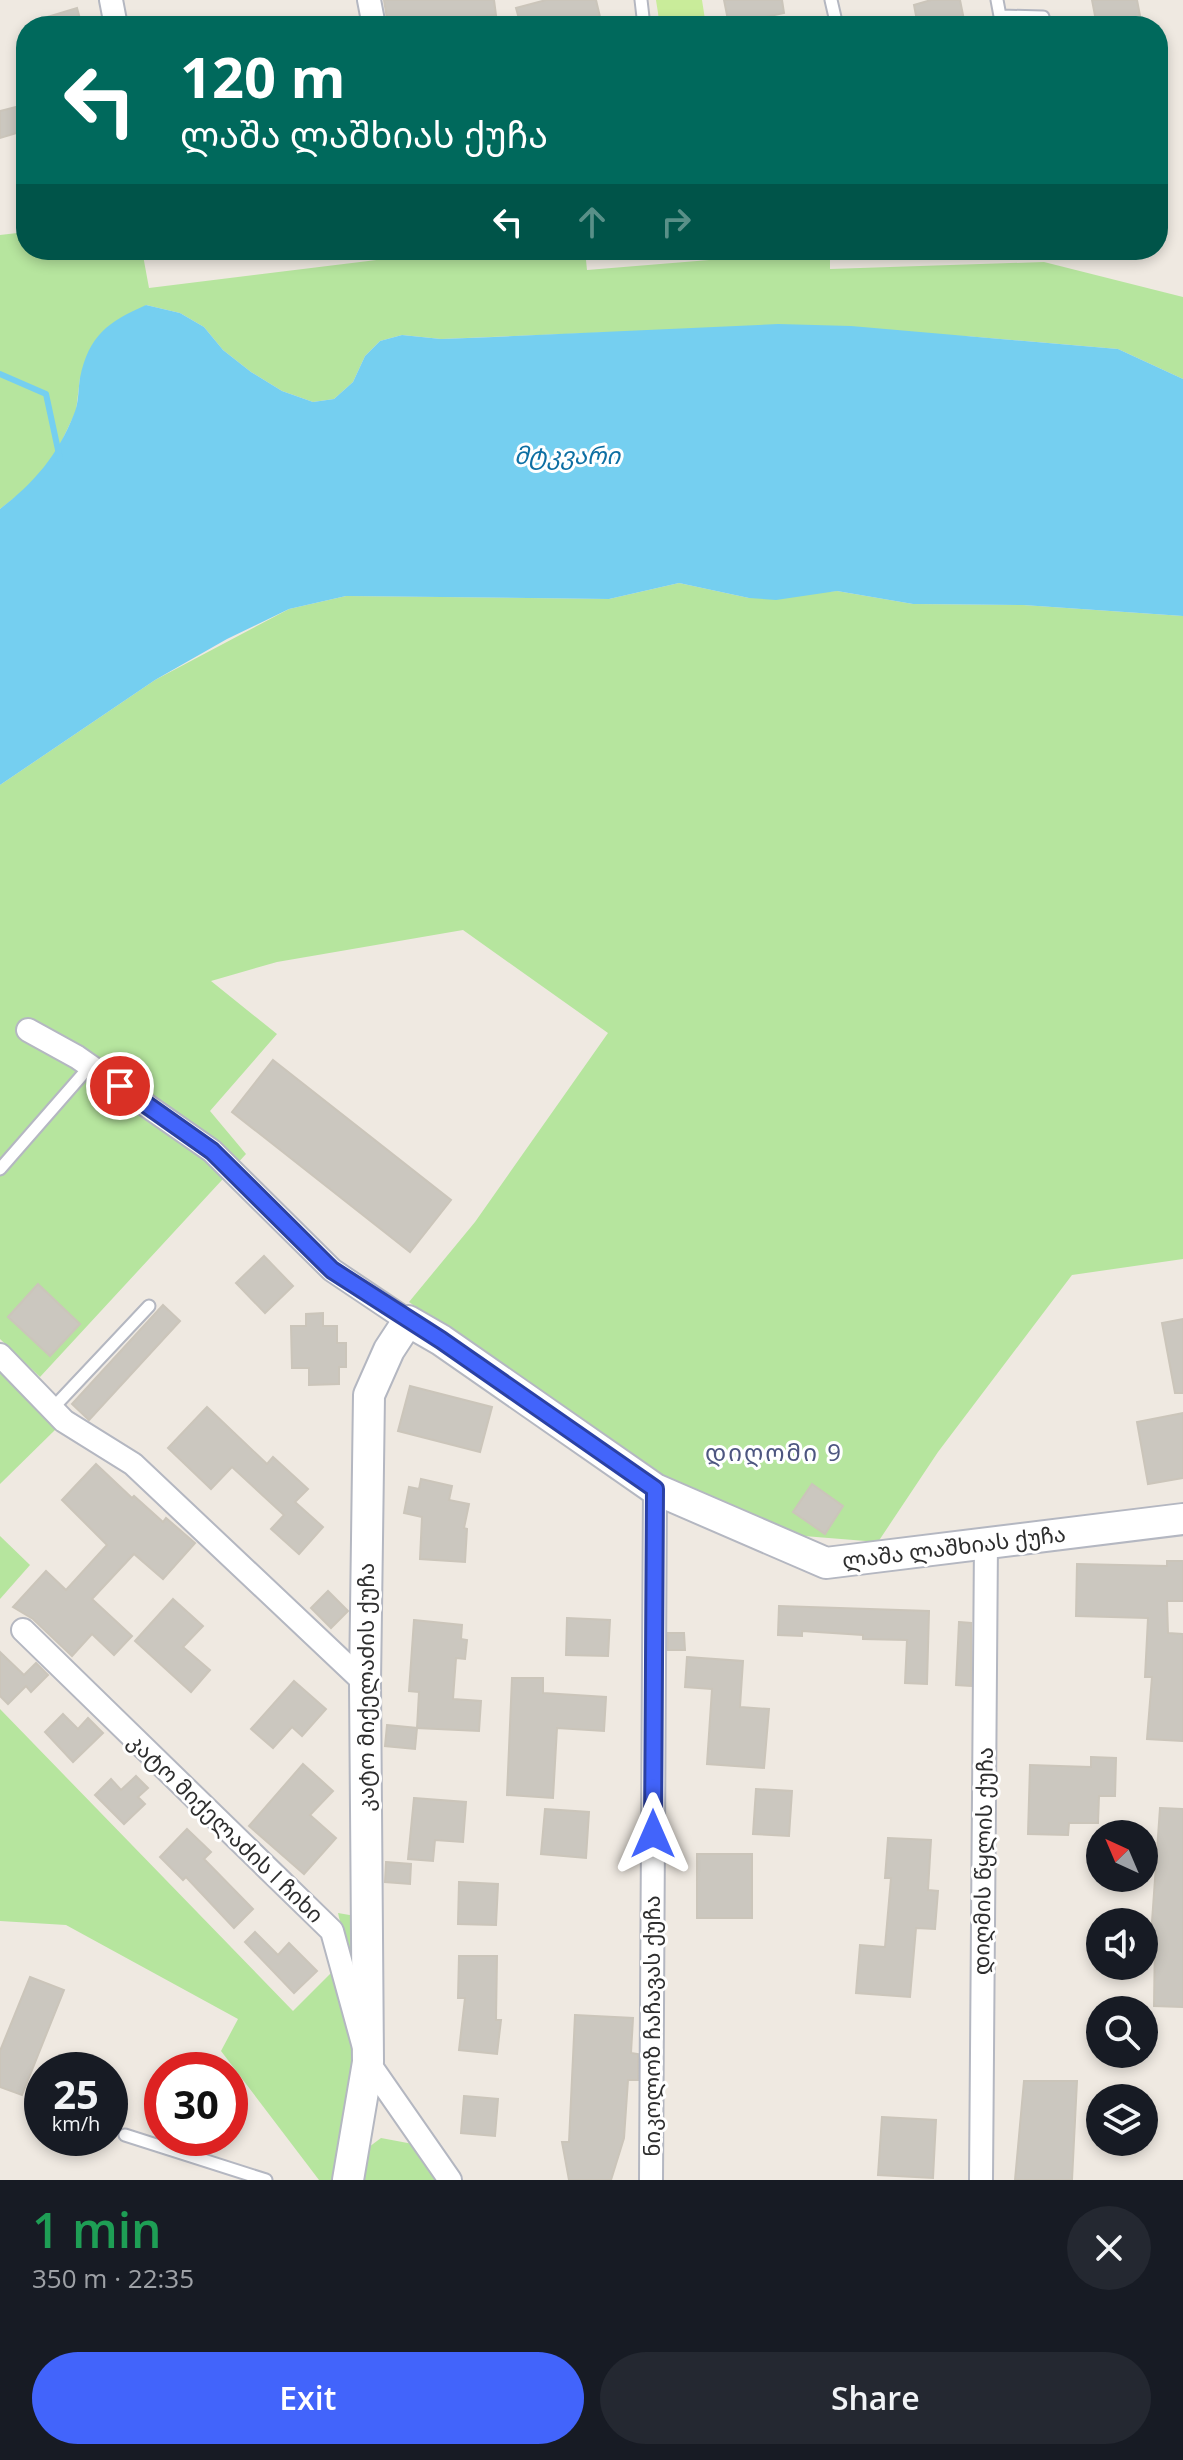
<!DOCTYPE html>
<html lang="en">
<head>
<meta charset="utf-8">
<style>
	body { margin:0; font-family:"Open Sans","Noto Sans Georgian",sans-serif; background:#242831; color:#f1f3f6; height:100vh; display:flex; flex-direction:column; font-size:30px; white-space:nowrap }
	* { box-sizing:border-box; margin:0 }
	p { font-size:26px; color:#9ea1a6 }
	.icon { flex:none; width:44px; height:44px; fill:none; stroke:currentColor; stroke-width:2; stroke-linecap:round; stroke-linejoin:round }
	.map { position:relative; height:2180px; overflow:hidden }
	.sheet { display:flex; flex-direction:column; background:#171b24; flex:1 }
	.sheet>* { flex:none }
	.top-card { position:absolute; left:16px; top:16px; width:1152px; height:244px; border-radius:32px; box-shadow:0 4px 12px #0003; background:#00695c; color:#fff; overflow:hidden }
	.needle { width:52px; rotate:316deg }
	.buttons { position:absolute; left:1086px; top:1820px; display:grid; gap:16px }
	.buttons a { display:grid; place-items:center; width:72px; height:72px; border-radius:50%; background:#171b24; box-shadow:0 4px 12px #0003; font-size:40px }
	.speed { position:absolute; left:24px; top:2052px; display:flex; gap:16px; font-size:40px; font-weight:700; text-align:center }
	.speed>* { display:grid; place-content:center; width:104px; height:104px; border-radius:50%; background:#171b24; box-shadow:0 4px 12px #0003; line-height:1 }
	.speed small { font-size:20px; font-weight:400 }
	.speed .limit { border:12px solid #d22; background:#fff; color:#111 }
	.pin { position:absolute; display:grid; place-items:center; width:68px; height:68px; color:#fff; margin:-34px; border:4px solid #fff; border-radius:50%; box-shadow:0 2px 8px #0007 }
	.me { position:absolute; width:88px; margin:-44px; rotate:0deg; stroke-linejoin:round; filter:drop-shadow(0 0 6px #0008) }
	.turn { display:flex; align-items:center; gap:28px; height:168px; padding:0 32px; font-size:36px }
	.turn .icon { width:104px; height:104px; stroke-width:2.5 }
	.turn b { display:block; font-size:56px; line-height:68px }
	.lanes { display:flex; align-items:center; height:76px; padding:0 32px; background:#0003; justify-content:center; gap:40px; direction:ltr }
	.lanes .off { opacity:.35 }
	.round { display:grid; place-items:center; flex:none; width:84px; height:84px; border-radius:42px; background:#242831 }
	.head { display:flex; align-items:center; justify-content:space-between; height:136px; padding:0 32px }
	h1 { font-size:48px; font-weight:600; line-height:60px; color:#1e9e55 }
	.primary-button { display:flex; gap:16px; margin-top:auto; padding:16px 32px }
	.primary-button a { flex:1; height:92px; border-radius:48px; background:#4264fb; color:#fff; font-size:32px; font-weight:600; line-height:92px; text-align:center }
	.primary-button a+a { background:#242831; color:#f1f3f6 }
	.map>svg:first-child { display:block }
	.green { fill:#b6e59e }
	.pitch { fill:#c9ec9a }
	.water { fill:#75cff0 }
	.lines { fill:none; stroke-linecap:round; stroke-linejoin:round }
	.stream { stroke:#75cff0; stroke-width:6 }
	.building { fill:#cbc7bf; stroke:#cbc5ba; stroke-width:2 }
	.lane-casing { stroke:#b4b7c1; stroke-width:15 }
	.street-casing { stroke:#b4b7c1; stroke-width:26 }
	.secondary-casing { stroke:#b4b7c1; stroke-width:34 }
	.lane { stroke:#fff; stroke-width:11 }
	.street { stroke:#fff; stroke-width:22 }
	.secondary { stroke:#fff; stroke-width:30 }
	.route-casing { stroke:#2b41a3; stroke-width:20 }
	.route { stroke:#4264fb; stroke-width:14 }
	.labels { text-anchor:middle; stroke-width:6; stroke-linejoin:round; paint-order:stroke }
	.street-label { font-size:22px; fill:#2e2e2e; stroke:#fff }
	.water-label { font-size:24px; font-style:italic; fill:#0d6fa3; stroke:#fff }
	.neighbourhood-label { font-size:24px; letter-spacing:2px; fill:#4d5680; stroke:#fff }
</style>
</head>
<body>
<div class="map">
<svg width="1183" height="2180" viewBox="0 0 1183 2180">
	<rect width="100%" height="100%" fill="#efe9e1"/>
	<!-- green -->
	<g class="green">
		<path d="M26,232V250H142L149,288L409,256V250H585L587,270L830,250V269L1044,262L1183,297V379L1118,349L965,336L617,332L441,339L402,335L380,341L365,356L353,382L334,399L313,402L282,391L251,372L223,350L204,327L180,313L146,305L80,378L76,411L56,453L31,485L0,509V235Z"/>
		<path d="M679,583L749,598L837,591L913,604L1023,605L1183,616V1259L1072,1275L938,1452L878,1542L804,1536L649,1476L591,1430L409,1302L475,1222L608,1033L463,930L277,962L211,981L277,1034L210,1111L246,1154L40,1377L0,1339V785L155,680L289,609L346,596L609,599Z"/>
		<path d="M0,1369L58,1427L0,1484Z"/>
		<path d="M0,1536L30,1565L0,1599Z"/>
		<path d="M0,1709L293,2011L333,1971L357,2055L355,2082L332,2180H319L221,2051L238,2019L66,1925L0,1921Z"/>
		<path d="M338,1913L361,1917V2009Z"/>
		<path d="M381,2138L413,2144L438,2180H356L365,2150Z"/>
	</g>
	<!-- pitch -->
	<path class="pitch" d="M656,0H702L706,26H660Z"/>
	<!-- water -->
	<path class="water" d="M146,305L180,313L204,327L223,350L251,372L282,391L313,402L334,399L353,382L365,356L380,341L402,335L441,339L494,337L778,324L851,326L1118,349L1183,379V616L1023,605L913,604L837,591L776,600L749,598L679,583L609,599L346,596L289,609L227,639L155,680L0,785V509C34,483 58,455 74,414C79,403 78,389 80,378C89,335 108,322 146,305Z"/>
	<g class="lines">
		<!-- stream -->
		<path class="stream" d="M0,374L46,394L60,459"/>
	</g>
	<!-- building -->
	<g class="building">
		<path d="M384,0H494L496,15L388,25Z"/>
		<path d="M546,0H596L601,21L580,26H521L516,8Z"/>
		<path d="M724,0H782L784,13L729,25Z"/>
		<path d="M931,0H960L964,20L956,22L957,26H918L914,5Z"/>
		<path d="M1092,0H1137L1142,26H1097Z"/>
		<path d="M77,8L82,26H32L31,22Z"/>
		<path d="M16,107L23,131L0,138V111Z"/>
		<path d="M273,1060L451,1200L410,1252L232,1112Z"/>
		<path d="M264,1256L293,1286L265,1313L236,1283Z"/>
		<path d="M38,1284L80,1324L50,1356L8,1317Z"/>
		<path d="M163,1305L180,1321L89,1420L72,1404Z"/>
		<path d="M323,1313V1326H337V1343H346V1367H339V1384L309,1385V1368H292L291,1326H306V1314Z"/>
		<path d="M1183,1319V1393H1175L1162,1323Z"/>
		<path d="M410,1386L492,1407L480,1452L398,1431Z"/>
		<path d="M207,1407L267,1464L273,1457L308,1489L295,1502L323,1527L299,1554L271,1529L284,1515L232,1467L211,1489L168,1448Z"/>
		<path d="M1183,1413V1478L1148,1484L1137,1422Z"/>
		<path d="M96,1464L132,1498L134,1496L163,1522L166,1518L195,1543L163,1579L134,1554L92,1599L132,1636L114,1655L92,1634L72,1656L33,1619L13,1607L46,1571L66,1590L107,1545L62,1500Z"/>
		<path d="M421,1479L452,1486L449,1500L469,1504L464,1528L467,1529L465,1562L420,1559L422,1517L404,1513L409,1487L419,1489Z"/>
		<path d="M812,1484L843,1506L825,1534L793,1512Z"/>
		<path d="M1167,1561H1183V1601H1167L1168,1633L1183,1634V1741L1147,1739L1152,1677H1145L1148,1618L1076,1616L1077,1564L1167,1566Z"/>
		<path d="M328,1591L348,1611L331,1628L311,1608Z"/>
		<path d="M173,1599L203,1626L183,1647L210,1670L191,1692L135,1641Z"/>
		<path d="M779,1606L929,1611L927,1684L905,1683L907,1640L863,1639V1635L802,1631V1636L778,1635Z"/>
		<path d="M567,1618L610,1620L608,1656L566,1655Z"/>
		<path d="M414,1620L462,1625L461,1639L467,1640L465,1659L456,1658L453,1699L481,1701L479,1731L417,1728L419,1692L409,1691Z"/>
		<path d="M959,1622L971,1623V1686L956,1685Z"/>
		<path d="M668,1633H684L685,1650H668Z"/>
		<path d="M0,1652L24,1675L36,1663L48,1675L31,1692L26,1686L8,1704L0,1696Z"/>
		<path d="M687,1657L743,1661L740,1707L769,1709L764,1768L707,1764L712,1689L685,1687Z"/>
		<path d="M512,1678H543V1693L606,1697L604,1731L557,1728L553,1798L507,1795Z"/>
		<path d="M294,1681L326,1709L302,1736L292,1727L273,1748L251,1729Z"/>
		<path d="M63,1714L78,1729L88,1718L103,1733L73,1762L45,1732Z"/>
		<path d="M387,1725L417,1728L415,1749L385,1746Z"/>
		<path d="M1091,1757L1116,1758L1115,1796H1099L1098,1823H1069L1068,1835L1028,1834L1030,1765L1091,1767Z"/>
		<path d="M303,1764L333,1791L310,1815L336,1838L304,1874L249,1826Z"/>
		<path d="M136,1776L148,1788L138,1797L145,1804L124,1824L95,1795L111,1779L121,1790Z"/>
		<path d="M756,1789L792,1791L789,1836L753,1834Z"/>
		<path d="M414,1798L466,1802L463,1842L435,1840L433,1861L408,1859Z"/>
		<path d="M1160,1808L1183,1809V2007L1154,2006L1155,1936H1151Z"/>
		<path d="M545,1809L589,1812L586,1858L541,1854Z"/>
		<path d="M187,1829L211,1852L204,1859L253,1909L234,1928L186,1877L183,1880L160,1857Z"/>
		<path d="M888,1838L931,1840L928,1890L938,1891L935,1929L916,1928L910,1997L856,1993L860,1945L885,1947L891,1878H885Z"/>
		<rect x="697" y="1854" width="55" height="64"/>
		<path d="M386,1862L411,1864L410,1884L385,1882Z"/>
		<path d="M459,1882L498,1884L496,1925L458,1924Z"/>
		<path d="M255,1932L278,1955L289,1943L317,1971L294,1993L245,1942Z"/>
		<path d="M459,1956H497L496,2020H501L497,2054L459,2050L465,1998H458Z"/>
		<path d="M30,1977L64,1990L22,2095L0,2087V2051Z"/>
		<path d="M575,2015L633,2018L631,2053L638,2054V2080H628L624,2138L611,2180H569L562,2142H569Z"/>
		<path d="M1024,2081H1077L1072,2180H1015Z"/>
		<path d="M464,2096L498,2099L495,2136L461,2133Z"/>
		<path d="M882,2117L936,2120L933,2178L878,2175Z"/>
	</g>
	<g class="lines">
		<defs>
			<g id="lane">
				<path d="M641,0L644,26"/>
				<path d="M831,0L837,26"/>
				<path d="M997,0L1000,16L1043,17L1045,26"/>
				<path d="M815,26L836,22"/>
				<path d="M0,1169L90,1066"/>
				<path d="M52,1409L149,1306"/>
				<path d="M125,2135L266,2180"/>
			</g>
			<g id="street">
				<path d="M111,0L116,26"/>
				<path d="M369,0L374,26"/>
				<path d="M28,1030L77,1057L212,1151L332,1270L408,1321"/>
				<path d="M0,1355L64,1421L133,1464L365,1683"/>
				<path d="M23,1630L332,1931L368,2062L450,2180"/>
				<path d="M651,2180L655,1489"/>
				<path d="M981,2180L986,1542"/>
			</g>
			<path id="secondary" d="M348,2180L368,2062L365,1683L369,1395L389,1350L408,1321L441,1340L655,1489L826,1563L1183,1519"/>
		</defs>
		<!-- lane casing -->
		<use href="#lane" class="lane-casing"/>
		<!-- street casing -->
		<use href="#street" class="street-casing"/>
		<!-- secondary casing -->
		<use href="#secondary" class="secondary-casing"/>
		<!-- lane -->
		<use href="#lane" class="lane"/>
		<!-- street -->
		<use href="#street" class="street"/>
		<!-- secondary -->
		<use href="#secondary" class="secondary"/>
	</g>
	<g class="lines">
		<defs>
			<path id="route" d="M120,1086L212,1151L332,1270L441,1340L655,1489L653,1834"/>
		</defs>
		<!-- route casing -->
		<use href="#route" class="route-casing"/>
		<!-- route -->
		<use href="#route" class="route"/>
	</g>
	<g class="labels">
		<!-- street labels -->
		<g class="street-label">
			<text transform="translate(954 1547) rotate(-7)" y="8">ლაშა ლაშხიას ქუჩა</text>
			<text transform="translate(366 1687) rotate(-90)" y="8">კატო მიქელაძის ქუჩა</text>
			<text transform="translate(226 1828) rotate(44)" y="8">კატო მიქელაძის I ჩიხი</text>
			<text transform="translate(983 1861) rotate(-89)" y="8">დიღმის წყლის ქუჩა</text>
			<text transform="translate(652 2026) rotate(-90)" y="8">ნიკოლოზ ჩაჩავას ქუჩა</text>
		</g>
		<!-- water labels -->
		<g class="water-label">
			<text x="567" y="464">მტკვარი</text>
		</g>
		<!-- neighbourhood labels -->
		<g class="neighbourhood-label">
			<text x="774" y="1461">დიღომი 9</text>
		</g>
	</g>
</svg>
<div class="buttons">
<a><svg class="needle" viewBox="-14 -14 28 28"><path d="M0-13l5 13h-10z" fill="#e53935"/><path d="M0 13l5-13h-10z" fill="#9ea1a6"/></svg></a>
<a><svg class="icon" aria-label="sound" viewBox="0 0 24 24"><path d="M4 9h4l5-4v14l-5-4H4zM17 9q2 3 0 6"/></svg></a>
<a><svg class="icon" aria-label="search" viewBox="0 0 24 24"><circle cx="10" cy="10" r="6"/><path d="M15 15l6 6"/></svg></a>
<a><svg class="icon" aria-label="layers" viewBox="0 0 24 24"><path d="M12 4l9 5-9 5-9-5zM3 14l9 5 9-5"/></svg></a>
</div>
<div class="speed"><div>25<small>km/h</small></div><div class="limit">30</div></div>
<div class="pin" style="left:120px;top:1086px;background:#d93025"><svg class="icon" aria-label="arrive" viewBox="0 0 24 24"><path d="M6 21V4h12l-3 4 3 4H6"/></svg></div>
<svg class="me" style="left:653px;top:1834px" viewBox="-20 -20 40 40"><path d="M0-17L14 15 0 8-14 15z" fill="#4264fb" stroke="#fff" stroke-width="4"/></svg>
<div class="top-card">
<div class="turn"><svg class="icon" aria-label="left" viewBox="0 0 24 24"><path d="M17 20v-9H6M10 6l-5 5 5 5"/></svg><div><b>120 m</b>ლაშა ლაშხიას ქუჩა</div></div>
<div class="lanes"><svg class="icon" aria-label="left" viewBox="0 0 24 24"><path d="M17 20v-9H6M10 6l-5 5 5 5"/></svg><svg class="icon off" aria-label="ahead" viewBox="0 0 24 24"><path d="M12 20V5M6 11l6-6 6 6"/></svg><svg class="icon off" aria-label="right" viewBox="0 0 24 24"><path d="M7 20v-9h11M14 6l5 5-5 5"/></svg></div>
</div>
</div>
<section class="sheet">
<div class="head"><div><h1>1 min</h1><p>350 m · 22:35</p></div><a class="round"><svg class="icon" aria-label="close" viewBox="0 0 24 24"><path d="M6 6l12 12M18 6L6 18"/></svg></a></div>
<div class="primary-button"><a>Exit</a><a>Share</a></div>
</section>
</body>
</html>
